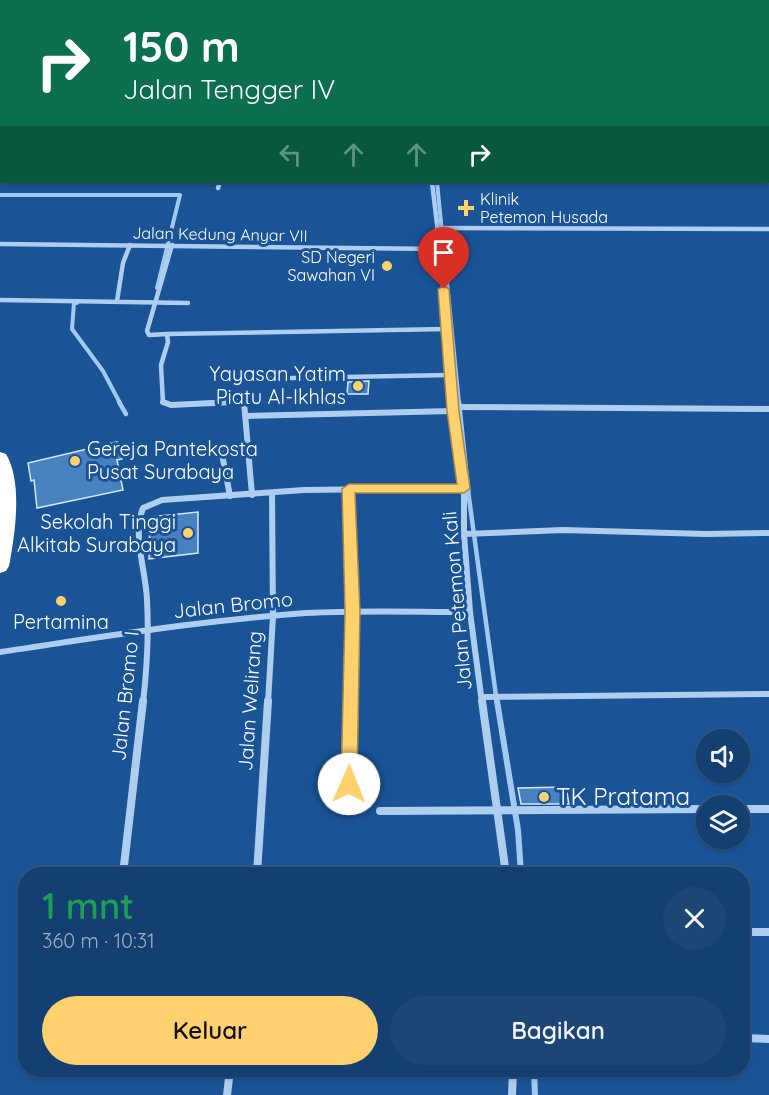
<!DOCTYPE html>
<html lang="id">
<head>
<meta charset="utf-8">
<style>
	body { margin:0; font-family:Quicksand,sans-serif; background:#1d4676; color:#f1f3f6; height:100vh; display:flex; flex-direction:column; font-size:22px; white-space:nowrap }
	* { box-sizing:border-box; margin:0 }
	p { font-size:20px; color:#9dafc3 }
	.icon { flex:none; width:33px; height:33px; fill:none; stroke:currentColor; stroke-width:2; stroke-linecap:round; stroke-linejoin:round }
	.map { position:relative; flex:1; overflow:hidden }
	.drawer { position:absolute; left:18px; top:867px; width:732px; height:210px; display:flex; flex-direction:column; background:#143f71; border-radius:24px; box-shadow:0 2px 4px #0004,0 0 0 2px #335884 }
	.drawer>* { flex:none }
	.top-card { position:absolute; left:0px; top:0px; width:770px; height:183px; box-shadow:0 2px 4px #0004,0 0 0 2px #335884; background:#0b6e4f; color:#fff; overflow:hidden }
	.controls { position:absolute; left:696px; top:729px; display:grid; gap:12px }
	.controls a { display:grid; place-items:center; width:54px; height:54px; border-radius:50%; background:#143f71; box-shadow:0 2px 4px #0004,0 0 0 2px #335884; font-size:30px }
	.pin { position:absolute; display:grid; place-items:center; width:51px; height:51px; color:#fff; margin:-62px -26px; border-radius:50% 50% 50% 0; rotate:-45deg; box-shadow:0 0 6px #0007 }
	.pin .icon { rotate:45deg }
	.me { position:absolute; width:66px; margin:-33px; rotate:1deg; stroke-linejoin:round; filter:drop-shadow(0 0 4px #0008) }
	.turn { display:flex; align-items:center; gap:21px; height:126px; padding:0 24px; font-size:27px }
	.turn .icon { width:78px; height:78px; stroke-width:2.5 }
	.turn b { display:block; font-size:42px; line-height:51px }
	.lanes { display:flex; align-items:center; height:57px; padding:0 24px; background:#0003; justify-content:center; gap:30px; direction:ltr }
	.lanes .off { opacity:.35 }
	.round { display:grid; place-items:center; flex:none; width:63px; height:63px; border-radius:32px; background:#1d4676 }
	.head { display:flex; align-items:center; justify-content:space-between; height:102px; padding:0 24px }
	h1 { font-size:36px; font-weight:600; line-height:45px; color:#1e9e55 }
	.cta { display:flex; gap:12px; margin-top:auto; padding:12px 24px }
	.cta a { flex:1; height:69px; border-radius:36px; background:#ffd16e; color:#111; font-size:24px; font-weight:600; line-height:69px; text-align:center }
	.cta a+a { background:#1d4676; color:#f1f3f6 }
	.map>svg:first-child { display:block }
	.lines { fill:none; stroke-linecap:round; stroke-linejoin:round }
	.stream-far3 { stroke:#a1c9f2; stroke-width:2 }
	.stream-far2 { stroke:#a1c9f2; stroke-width:4 }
	.stream-far1 { stroke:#a1c9f2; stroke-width:4.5 }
	.stream { stroke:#a1c9f2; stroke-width:6 }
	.building { fill:#4781bf; stroke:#d5e8fb; stroke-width:1.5 }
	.street-far3 { stroke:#aecef0; stroke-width:4 }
	.street-far2 { stroke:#aecef0; stroke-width:4.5 }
	.street-far1 { stroke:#aecef0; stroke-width:6 }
	.street { stroke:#aecef0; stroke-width:8 }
	.highway { fill:#fff; fill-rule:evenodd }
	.route { fill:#ffd16e; stroke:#a68848; stroke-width:1.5 }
	.poi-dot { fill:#ffd16e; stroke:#1a5497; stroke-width:2 }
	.labels { text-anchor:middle; stroke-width:6; stroke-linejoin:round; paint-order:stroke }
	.far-poi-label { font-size:16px; fill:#fff; stroke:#1a5497; text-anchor:start }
	.far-street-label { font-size:16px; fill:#fff; stroke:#1a5497 }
	.poi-label { font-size:20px; fill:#fff; stroke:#1a5497; text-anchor:end }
	.street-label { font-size:20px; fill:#fff; stroke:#1a5497 }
	.near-poi-label { font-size:24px; fill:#fff; stroke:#1a5497; text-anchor:start }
</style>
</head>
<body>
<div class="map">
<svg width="769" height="1095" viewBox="0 0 769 1095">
	<rect width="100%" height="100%" fill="#1a5497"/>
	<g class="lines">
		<!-- stream-far3 -->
		<path class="stream-far3" d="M522,2L524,0"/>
		<!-- stream-far2 -->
		<g class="stream-far2">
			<path d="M437,182L459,403"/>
			<path d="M0,195H180L157,288"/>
			<path d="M77,303H74L72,329L103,371L120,403"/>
		</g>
		<!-- stream-far1 -->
		<g class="stream-far1">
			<path d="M119,402L126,414"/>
			<path d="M459,402L469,498L497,703"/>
		</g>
		<!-- stream -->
		<g class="stream">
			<path d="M497,701L518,830L521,874"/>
			<path d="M534,1070L535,1095"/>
		</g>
	</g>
	<!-- building -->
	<g class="building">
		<path d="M369,381L368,394H347L348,382Z"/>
		<path d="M117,442L122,459L117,460L123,490L37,508L34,480L31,481L28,463Z"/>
		<path d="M198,512V553L149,559L150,517Z"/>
		<path d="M566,787L569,804H521L518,788Z"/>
	</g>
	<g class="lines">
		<!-- street-far3 -->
		<g class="street-far3">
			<path d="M298,0L327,1"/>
			<path d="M0,80L2,78"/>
			<path d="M0,105L2,102"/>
		</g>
		<!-- street-far2 -->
		<g class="street-far2">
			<path d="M432,182L440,249L452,403"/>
			<path d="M218,188L220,182"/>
			<path d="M437,228L769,229"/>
			<path d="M0,244L440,249"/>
			<path d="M0,300L188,303"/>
			<path d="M117,301L123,263L130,245"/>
			<path d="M167,334L447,329"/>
			<path d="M247,379L449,375"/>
			<path d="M163,403L161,365L168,342L167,334L149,335L147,331L172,245"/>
			<path d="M206,403L244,401V403"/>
		</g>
		<!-- street-far1 -->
		<g class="street-far1">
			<path d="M163,402L171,405L234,402"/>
			<path d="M244,402L252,495"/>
			<path d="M452,402L464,488V534L470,612L482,703"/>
			<path d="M452,407L769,409"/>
			<path d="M247,416L453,411"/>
			<path d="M222,454L230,496"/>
			<path d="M349,489L353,611L351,703"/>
			<path d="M464,534L563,530L706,534L769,533"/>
			<path d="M0,652C102,637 204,620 306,613C361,610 415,612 470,612"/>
			<path d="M482,697L769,694"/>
			<path d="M143,703C147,668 149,635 147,600C146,571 132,535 143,508L162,500L304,490L464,488"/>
			<path d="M268,703L273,616L272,494"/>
		</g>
		<!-- street -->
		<g class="street">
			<path d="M482,701L506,874"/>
			<path d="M348,806L351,701"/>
			<path d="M740,809H769"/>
			<path d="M380,811L706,809"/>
			<path d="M123,874L143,701"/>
			<path d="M257,874L268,701"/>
			<path d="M742,932H769"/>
			<path d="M742,1038L769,1039"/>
			<path d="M227,1095L230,1070"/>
			<path d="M512,1095L513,1070"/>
		</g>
		<!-- highway -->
		<path class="highway" d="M0,452L6,454C23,483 15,534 9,566L6,571L0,573Z"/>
	</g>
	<!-- route -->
	<path class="route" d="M444,286L449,289L459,411L470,488L464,493H355L360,611L357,784L355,790L349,792L343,790L341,784L345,611L342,489L349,484H457L447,411L438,289Z"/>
	<!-- markers -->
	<g class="poi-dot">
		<path d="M463 199h6v6h6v6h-6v6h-6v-6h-6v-6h6z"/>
		<circle cx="387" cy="266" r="6"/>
		<circle cx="358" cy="386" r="6"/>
		<circle cx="75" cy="461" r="6"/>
		<circle cx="188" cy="533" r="6"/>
		<circle cx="61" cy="601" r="6"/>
		<circle cx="544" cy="797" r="6"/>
	</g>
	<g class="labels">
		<!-- far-poi labels -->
		<g class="far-poi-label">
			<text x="480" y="205">Klinik<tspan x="480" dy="18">Petemon Husada</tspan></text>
			<text x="375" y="263" text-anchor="end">SD Negeri<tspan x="375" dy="18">Sawahan VI</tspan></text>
		</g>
		<!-- far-street labels -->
		<g class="far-street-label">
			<text transform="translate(220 234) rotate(1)" y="6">Jalan Kedung Anyar VII</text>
		</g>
		<!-- poi labels -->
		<g class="poi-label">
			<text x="346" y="381">Yayasan Yatim<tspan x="346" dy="23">Piatu Al-Ikhlas</tspan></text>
			<text x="87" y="456" text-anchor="start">Gereja Pantekosta<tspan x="87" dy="23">Pusat Surabaya</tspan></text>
			<text x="176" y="529">Sekolah Tinggi<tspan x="176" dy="23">Alkitab Surabaya</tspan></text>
			<text x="61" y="629" text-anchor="middle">Pertamina</text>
		</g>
		<!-- street labels -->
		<g class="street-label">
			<text transform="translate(457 601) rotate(-95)" y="7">Jalan Petemon Kali</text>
			<text transform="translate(233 605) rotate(-6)" y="7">Jalan Bromo</text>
			<text transform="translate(125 696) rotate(-84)" y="7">Jalan Bromo I</text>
			<text transform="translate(250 701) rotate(-86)" y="7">Jalan Welirang</text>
		</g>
		<!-- near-poi labels -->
		<g class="near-poi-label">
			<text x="556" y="805">TK Pratama</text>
		</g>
	</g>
</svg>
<div class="controls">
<a><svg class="icon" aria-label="sound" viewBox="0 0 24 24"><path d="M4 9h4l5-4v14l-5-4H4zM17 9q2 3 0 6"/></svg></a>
<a><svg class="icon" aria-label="layers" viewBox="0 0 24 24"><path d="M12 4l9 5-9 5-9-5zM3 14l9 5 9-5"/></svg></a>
</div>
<div class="pin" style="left:444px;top:289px;background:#d93025"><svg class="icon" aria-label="arrive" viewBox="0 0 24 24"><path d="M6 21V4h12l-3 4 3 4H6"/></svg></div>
<svg class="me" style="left:349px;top:784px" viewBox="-20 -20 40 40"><circle r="19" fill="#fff"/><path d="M0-13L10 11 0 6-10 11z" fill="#ffd16e"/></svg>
<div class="top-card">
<div class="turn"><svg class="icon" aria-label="right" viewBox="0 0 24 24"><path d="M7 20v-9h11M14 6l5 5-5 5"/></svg><div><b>150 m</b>Jalan Tengger IV</div></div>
<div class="lanes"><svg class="icon off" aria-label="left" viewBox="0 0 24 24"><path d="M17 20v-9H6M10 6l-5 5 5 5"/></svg><svg class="icon off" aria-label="ahead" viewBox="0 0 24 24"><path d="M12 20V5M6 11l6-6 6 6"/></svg><svg class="icon off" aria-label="ahead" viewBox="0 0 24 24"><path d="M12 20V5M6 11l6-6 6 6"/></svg><svg class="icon" aria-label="right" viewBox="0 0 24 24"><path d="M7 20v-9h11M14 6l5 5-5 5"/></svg></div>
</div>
<section class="drawer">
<div class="head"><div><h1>1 mnt</h1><p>360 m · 10:31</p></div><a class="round"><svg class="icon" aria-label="close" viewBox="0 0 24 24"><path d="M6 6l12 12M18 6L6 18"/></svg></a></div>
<div class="cta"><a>Keluar</a><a>Bagikan</a></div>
</section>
</div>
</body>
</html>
